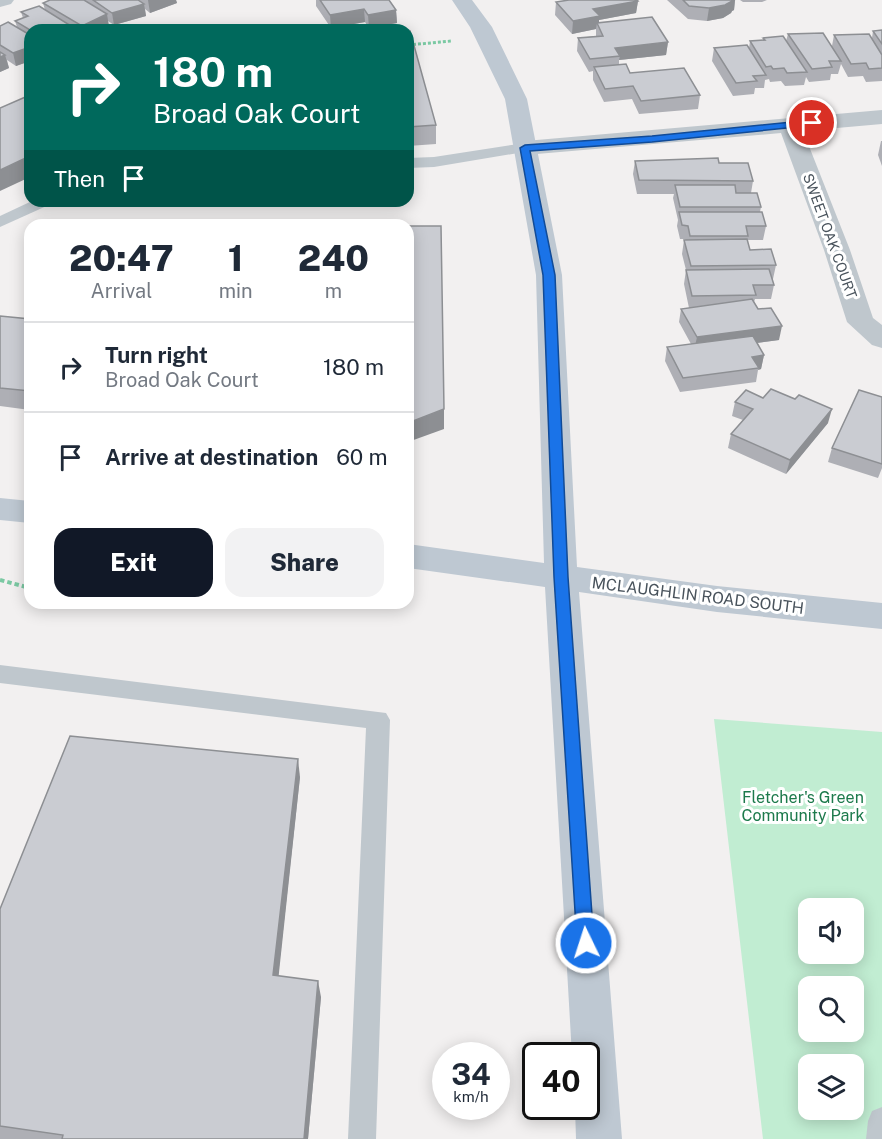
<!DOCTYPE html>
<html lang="en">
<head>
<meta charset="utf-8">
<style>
	body { margin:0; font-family:"Public Sans",sans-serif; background:#f2f2f3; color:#1f2937; height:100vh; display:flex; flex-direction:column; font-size:22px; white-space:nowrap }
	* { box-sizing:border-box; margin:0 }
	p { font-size:20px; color:#747a83 }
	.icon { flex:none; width:33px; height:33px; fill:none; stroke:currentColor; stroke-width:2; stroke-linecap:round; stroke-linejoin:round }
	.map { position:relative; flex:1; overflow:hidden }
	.side { position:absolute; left:24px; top:219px; width:390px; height:390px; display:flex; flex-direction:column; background:#fff; border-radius:18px; box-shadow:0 3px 15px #0003 }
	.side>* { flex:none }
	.banner { position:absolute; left:24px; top:24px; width:390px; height:183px; border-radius:18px; box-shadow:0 3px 15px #0003; background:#00695c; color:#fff; overflow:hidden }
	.tools { position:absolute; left:798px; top:898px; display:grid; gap:12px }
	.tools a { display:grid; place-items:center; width:66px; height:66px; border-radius:12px; background:#fff; box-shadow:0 3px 15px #0003; font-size:30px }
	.speed { position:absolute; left:432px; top:1042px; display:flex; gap:12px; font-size:30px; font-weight:700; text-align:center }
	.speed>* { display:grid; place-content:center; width:78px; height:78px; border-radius:50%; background:#fff; box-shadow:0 3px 15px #0003; line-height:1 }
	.speed small { font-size:15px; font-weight:400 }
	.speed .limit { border:3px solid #111; border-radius:9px; background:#fff; color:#111 }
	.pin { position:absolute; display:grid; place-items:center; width:51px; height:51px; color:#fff; margin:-26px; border:3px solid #fff; border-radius:50%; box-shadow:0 2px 6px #0007 }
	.me { position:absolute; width:66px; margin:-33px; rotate:356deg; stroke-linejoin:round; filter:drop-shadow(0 0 4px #0008) }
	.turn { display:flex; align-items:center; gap:21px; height:126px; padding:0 30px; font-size:27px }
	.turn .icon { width:78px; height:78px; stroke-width:2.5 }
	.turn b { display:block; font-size:42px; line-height:51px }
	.then { display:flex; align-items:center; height:57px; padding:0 30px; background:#0003; gap:12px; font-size:22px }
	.eta { display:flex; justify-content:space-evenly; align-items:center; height:102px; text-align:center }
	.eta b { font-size:36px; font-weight:800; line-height:42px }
	.action { display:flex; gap:12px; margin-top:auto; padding:12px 30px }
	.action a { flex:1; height:69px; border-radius:18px; background:#111827; color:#fff; font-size:24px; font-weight:800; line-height:69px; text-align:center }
	.action a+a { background:#f2f2f3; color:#1f2937 }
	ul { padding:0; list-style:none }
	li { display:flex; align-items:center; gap:18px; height:90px; padding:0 30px; border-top:2px solid #e0e1e3 }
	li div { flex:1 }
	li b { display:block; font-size:22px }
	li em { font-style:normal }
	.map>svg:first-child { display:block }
	.green { fill:#c1edd2; fill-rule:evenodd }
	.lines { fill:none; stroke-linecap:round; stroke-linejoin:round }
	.path-far1 { stroke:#7bc9a3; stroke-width:3; stroke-dasharray:3 2; stroke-linecap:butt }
	.path { stroke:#7bc9a3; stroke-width:4; stroke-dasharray:4.5 3; stroke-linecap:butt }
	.lane { fill:#bfc7cd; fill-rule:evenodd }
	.street { fill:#bfc7cd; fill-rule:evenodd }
	.secondary { fill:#bec8d2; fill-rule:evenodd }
	.wall { fill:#aeafb5 }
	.shaded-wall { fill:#8d8f93 }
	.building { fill:#caccd2; stroke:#8d8f93; stroke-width:1.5 }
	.route { fill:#1a73e8; stroke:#114b97; stroke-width:1.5 }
	.labels { text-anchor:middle; stroke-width:6; stroke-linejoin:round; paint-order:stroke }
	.far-street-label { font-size:14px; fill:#49535c; stroke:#fff }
	.street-label { font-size:16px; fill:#49535c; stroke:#fff }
	.park-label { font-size:16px; fill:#1d7a4c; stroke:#fff }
</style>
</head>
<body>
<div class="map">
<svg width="882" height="1139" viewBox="0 0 882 1139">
	<rect width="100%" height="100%" fill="#f2f0f0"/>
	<!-- green -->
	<path class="green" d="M714,719L882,732V1139H763ZM808,909H854V954H808ZM808,987H854V1032H808ZM808,1065H854V1110H808Z"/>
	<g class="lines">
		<!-- path-far1 -->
		<path class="path-far1" d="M408,45L452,41"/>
		<!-- path -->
		<path class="path" d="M0,580L30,588"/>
		<!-- lane -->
		<g class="lane">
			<path d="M525,143L530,145L533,148L530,151L434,167L408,168V158L434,157Z"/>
			<path d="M32,201H53L51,204L0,227V216Z"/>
			<path d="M0,665L386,713L390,720L376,1139H348L366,728L0,683Z"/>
			<path d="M882,1107V1139H866L868,1121L872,1111Z"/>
		</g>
		<!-- street -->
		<g class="street">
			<path d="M0,0H14L11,4L0,7Z"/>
			<path d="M882,110V124L803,131L850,250L873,318L882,325V348L872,345L847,322L824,250L781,133L525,155L517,153L513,148L517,143L525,141Z"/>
		</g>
		<!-- secondary -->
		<g class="secondary">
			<path d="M452,0H472L492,27L527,99L562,275L577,567L717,586L882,603V629L717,612L579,592L622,1139H576L575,1107H586V1056H572L545,587L408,568V544L544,563L536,275L505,99L470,27Z"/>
			<path d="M0,498L30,501V523L0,520Z"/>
		</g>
	</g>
	<!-- wall -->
	<g class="wall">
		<path d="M85,0H176L177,3L150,13L145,9L146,16L114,25L108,21L109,27L102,30H30V61L16,66L7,60L9,68L0,72V26L17,27L15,21L23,18L21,12L45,10L43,3Z"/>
		<path d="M316,0H389L396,10L397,23L369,28L365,22L331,28L316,6Z"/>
		<path d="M667,0H735L734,10L732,11L731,13L723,18L707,21L688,19Z"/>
		<path d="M740,0H767L762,2H743Z"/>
		<path d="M638,1L636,13L599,20V23L668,42L666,55L619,60V64L630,73L700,95L698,109L639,114L632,99L604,102L593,80V71L589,72L577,51L578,38L596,36V29L572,34L555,15L556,2Z"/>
		<path d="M882,30V81L866,82L863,76L848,77L841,64L838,74H831L830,80L809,82L806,77L804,85L785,86L781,81L770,82L769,79L765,80L764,88H755L754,94L733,96L712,61L714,48H749L750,41L763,40V38L786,41L788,34L832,46L834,35L872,38L873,31Z"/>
		<path d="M408,32L436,125V144L408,146Z"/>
		<path d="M881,141H882V166L878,155Z"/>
		<path d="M635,161L719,163L753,181L751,193L761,207L760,212L766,226L763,240H747L750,250L776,265L773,279H772L774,285L771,299H755L754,302L779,340L757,343L764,355L761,369L758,370L756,382L680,392L665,361L667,347L691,344L679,322L681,309L689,308L684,284L686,270L682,254L684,240L686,239H680L677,226L678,220L673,198L674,194H637L633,174Z"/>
		<path d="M0,316L30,319V410L0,406Z"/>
		<path d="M882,397V468L878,478L828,462L832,448Z"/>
		<path d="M763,398L828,423L786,474L728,448L731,434L743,420L732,416L735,402Z"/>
		<path d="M300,777L278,976L321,997L308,1139H0V909Z"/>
	</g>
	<!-- shaded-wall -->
	<g class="shaded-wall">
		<path d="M148,0H176L177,3L150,13Z"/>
		<path d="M731,0H735L734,10L732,11L731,13L723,18L707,21L709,8Z"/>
		<path d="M638,1L636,13L599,20V27L597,23L596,29L572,34L573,21L593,9Z"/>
		<path d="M144,4L146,16L114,25L112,13Z"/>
		<path d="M364,9L365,22L331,28L330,15Z"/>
		<path d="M396,10L397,23L369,28L368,15Z"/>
		<path d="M107,14L109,27L102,30H82V26Z"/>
		<path d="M668,42L666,55L619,60L620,56L615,48Z"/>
		<path d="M30,47V61L16,66L13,53Z"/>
		<path d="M5,55L9,68L0,72V57Z"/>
		<path d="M30,156V177L0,191V170Z"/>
		<path d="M782,326L779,340L694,351L697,337Z"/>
		<path d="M764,355L761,369L758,370L759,368L752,357Z"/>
		<path d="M444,409V429L408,442V423Z"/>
		<path d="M832,409L828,423L786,474L790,460Z"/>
		<path d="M298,759L300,777L277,991L273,975Z"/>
		<path d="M318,981L321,997L308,1139H304Z"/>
	</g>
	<!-- building -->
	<g class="building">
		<path d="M50,0H84L107,14L82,26L43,3Z"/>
		<path d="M93,0H138L144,4L112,13Z"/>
		<path d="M320,0H389L396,10L368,15L364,9L330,15Z"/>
		<path d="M569,0H637L638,1L593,9L600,16L573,21L556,2Z"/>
		<path d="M683,0H734L725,5L709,8L689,6Z"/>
		<path d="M39,6L76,29L73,30H30L15,21L28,16L21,12Z"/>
		<path d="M652,17L668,42L615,48L620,56L590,59L578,38L603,36L597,23Z"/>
		<path d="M8,22L30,35V47L13,53L0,45V26Z"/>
		<path d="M882,30V44L873,31Z"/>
		<path d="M410,31L436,125L408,127V32Z"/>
		<path d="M823,33L841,61H829L832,67L812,69L788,34Z"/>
		<path d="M869,34L882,55V68L869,69L866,63L851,64L834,35Z"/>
		<path d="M783,36L807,72L787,73L784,68L773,69L771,66L766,67L750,41L765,40L763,38Z"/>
		<path d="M747,45L766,75L753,76L757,81L736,83L714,48Z"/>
		<path d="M0,52L5,55L0,57Z"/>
		<path d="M626,64L630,73L684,68L700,95L641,101L633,86L605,89L594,67Z"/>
		<path d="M30,95V156L0,170V108Z"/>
		<path d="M718,158L719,163H748L753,181L639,180L635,161Z"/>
		<path d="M675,185H735L736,193H757L761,207H680Z"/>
		<path d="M679,212H762L766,226H746L748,236H690L688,226L682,225Z"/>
		<path d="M408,226H441L444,409L408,423Z"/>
		<path d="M747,239L750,250L771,249L776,265L691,266L684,240Z"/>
		<path d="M769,269L774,285H753L756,295L692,296L686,270Z"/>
		<path d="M752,299L758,309L771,308L782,326L697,337L681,309Z"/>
		<path d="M0,316L30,319V391L0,388Z"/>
		<path d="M753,336L764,355L752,357L759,368L683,378L667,347Z"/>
		<path d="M771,389L795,399L799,395L832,409L790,460L731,434L753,409L735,402L746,390L763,398Z"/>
		<path d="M859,390L882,397V464L832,448Z"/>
		<path d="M70,736L298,759L273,975L318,981L304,1139H62L63,1135L0,1126V909Z"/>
	</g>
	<!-- route -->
	<path class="route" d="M812,120L816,121V125L652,142L530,151L555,275L568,577L594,943L592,948L586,951L580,948L577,943L554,577L543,275L520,148L525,145L652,136Z"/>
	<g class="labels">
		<!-- far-street labels -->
		<g class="far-street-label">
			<text transform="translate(830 236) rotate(70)" y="5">SWEET OAK COURT</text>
		</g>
		<!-- street labels -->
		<g class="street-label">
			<text transform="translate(698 595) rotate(7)" y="6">MCLAUGHLIN ROAD SOUTH</text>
		</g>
		<!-- park labels -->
		<g class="park-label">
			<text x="803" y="803">Fletcher's Green<tspan x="803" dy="18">Community Park</tspan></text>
		</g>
	</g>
</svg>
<div class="tools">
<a><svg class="icon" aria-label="sound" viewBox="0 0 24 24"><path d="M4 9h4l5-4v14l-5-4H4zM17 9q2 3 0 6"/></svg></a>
<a><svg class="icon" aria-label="search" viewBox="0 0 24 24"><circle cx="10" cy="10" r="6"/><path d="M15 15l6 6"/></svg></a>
<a><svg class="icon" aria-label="layers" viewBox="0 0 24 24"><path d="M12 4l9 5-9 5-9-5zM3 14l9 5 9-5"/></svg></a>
</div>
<div class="speed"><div>34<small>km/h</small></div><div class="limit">40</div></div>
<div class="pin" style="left:812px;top:123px;background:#d93025"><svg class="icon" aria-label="arrive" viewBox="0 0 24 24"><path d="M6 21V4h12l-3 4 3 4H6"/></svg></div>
<svg class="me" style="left:586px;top:943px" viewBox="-20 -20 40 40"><circle r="17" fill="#1a73e8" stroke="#fff" stroke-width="3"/><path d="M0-11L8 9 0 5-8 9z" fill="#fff"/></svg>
<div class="banner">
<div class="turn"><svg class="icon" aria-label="right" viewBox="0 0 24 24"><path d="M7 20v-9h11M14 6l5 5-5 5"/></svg><div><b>180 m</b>Broad Oak Court</div></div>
<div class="then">Then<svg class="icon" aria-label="arrive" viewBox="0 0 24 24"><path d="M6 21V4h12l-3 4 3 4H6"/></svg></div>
</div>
<section class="side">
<div class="eta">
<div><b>20:47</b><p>Arrival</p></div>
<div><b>1</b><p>min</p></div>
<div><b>240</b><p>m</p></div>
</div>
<ul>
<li><svg class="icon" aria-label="right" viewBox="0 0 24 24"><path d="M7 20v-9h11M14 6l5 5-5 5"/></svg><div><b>Turn right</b><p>Broad Oak Court</p></div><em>180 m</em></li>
<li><svg class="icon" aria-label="arrive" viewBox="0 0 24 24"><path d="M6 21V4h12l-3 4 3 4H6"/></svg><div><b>Arrive at destination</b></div><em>60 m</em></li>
</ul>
<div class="action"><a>Exit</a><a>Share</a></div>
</section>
</div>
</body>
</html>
